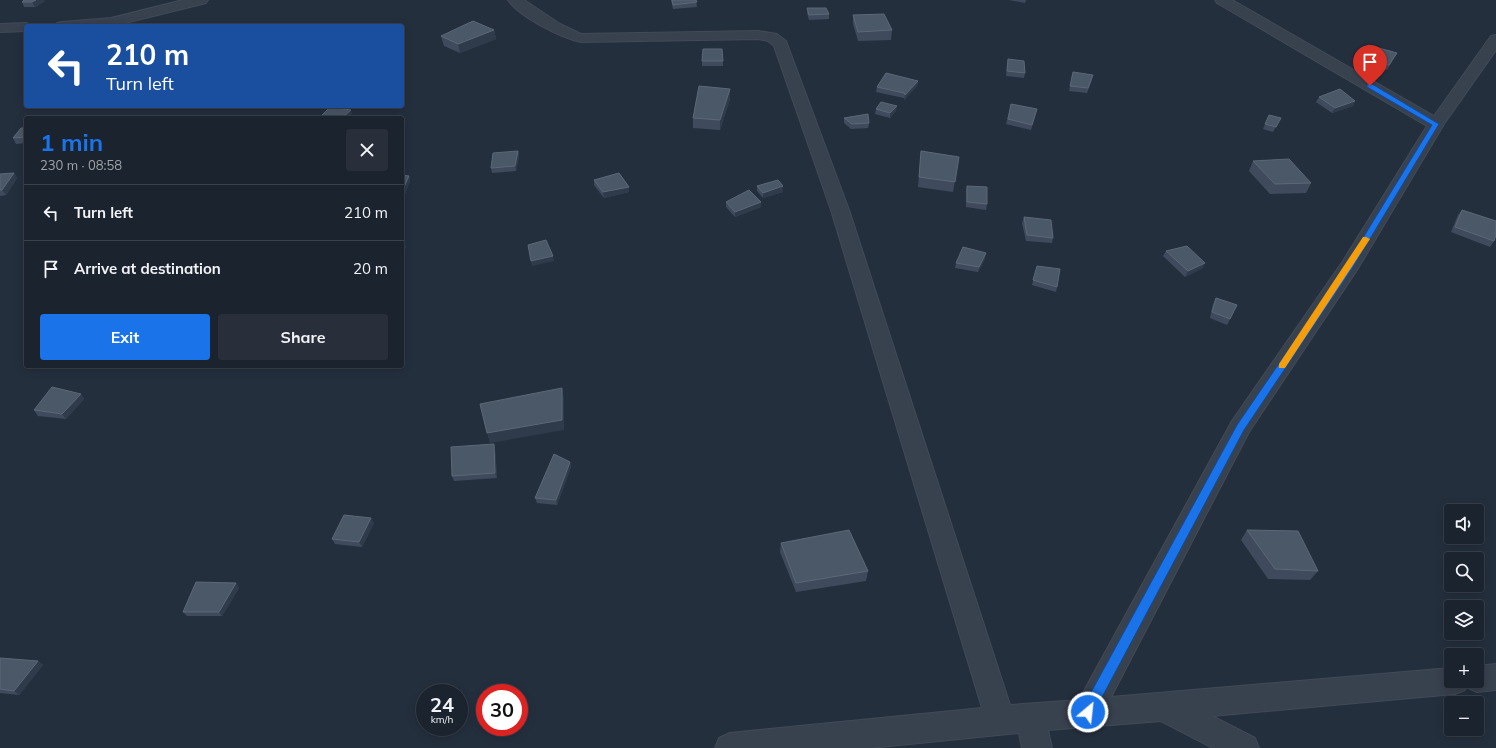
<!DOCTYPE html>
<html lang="en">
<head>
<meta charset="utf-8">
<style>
	body { margin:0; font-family:Mulish,sans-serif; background:#282f3a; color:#f1f3f6; height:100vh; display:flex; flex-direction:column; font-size:15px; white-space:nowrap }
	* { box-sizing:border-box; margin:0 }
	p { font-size:13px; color:#a0a4aa }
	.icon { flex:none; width:22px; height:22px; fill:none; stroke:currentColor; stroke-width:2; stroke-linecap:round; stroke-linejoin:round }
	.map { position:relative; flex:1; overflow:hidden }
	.side { position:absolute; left:24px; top:116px; width:380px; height:252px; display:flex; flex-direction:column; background:#1b232e; border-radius:4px; box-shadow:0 2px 10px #0003,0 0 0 1px #39404a }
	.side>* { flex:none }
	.hud { position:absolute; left:24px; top:24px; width:380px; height:84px; border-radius:4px; box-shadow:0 2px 10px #0003,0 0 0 1px #39404a; background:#1a4fa0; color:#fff; overflow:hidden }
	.buttons { position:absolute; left:1444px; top:504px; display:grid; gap:8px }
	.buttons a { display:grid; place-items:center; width:40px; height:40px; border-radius:4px; background:#1b232e; box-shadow:0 2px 10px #0003,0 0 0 1px #39404a; font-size:20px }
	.speed { position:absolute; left:416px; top:684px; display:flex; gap:8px; font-size:20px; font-weight:700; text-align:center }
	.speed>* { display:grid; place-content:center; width:52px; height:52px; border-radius:50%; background:#1b232e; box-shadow:0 2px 10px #0003,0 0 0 1px #39404a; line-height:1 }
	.speed small { font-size:10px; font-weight:400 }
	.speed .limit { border:6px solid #d22; background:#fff; color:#111 }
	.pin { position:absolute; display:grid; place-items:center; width:34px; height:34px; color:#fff; margin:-41px -17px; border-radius:50% 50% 50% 0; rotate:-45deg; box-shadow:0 0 4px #0007 }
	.pin .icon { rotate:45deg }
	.me { position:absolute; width:44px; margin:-22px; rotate:28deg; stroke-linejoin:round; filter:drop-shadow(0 0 3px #0008) }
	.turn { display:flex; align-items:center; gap:14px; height:84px; padding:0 16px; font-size:18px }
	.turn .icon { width:52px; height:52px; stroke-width:2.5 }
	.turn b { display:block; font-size:28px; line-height:34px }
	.round { display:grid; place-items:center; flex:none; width:42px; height:42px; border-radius:4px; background:#282f3a }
	.summary { display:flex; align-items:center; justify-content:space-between; height:68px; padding:0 16px }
	h1 { font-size:24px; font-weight:700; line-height:30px; color:#1a73e8 }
	.action { display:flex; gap:8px; margin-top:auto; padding:8px 16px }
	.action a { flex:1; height:46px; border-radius:4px; background:#1a73e8; color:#fff; font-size:16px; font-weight:700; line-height:46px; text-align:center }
	.action a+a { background:#282f3a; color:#f1f3f6 }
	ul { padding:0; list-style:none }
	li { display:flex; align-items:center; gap:12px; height:56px; padding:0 16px; border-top:1px solid #39404a }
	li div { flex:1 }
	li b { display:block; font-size:15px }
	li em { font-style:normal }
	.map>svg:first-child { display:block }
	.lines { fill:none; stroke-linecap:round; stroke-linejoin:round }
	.street-casing { stroke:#414a57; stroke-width:2 }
	.street { fill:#38414e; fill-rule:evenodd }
	.wall { fill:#3f4b5c }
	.shaded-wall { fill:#2f3b4b }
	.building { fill:#4b5868; stroke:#5c6777 }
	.route { fill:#1a73e8; stroke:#114b97 }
	.slow { fill:#f59e0b }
</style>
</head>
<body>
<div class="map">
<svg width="1496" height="748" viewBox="0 0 1496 748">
	<rect width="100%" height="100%" fill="#242f3e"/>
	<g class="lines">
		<defs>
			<g id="street">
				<path d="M183,0H208L206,3L113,26H55L57,23L62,22L111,18Z"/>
				<path d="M508,0H524L560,24L581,34L758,31L777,34L786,41L849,210L1010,705L1079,700L1232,421L1343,261L1427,126L1217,3L1215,0H1232L1434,116L1491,36L1496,35V50L1444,124L1357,270L1249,432L1111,697L1451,668V681H1477V666L1496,664V690L1477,692L1466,687L1465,690L1455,694L1212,716L1255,738L1259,748H1213L1161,721L1048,730L1052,748H1022L1019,733L870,748H715L719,738L730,733L982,708L831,210L774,46L768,41L758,39L581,42C561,38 520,17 508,0Z"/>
				<path d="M26,23L33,26H26V31L0,32V24Z"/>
			</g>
		</defs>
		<!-- street casing -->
		<use href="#street" class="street-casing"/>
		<!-- street -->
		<use href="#street" class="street"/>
	</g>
	<!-- wall -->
	<g class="wall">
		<path d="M671,0H696L697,7L673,9Z"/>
		<path d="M1009,0H1026L1025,3Z"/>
		<path d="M45,1L35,7H24L22,2Z"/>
		<path d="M807,8L829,14V19L809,20L807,13Z"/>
		<path d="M853,15L892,30L891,40L858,41L853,24Z"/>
		<path d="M494,30L496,39L460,53L444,46L441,36Z"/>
		<path d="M1368,45L1394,58L1387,70L1364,64L1365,50Z"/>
		<path d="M1008,59L1025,73L1024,78L1006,76Z"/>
		<rect x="702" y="61" width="21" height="5"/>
		<path d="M1072,76L1092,80L1087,93L1069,91Z"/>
		<path d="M918,81L917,86L904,100V98L876,92L877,87Z"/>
		<path d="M730,89V99L720,130L693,128V118Z"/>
		<path d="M1319,97L1355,101L1353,106L1332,113L1316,102Z"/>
		<path d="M1011,104L1037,109L1031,130L1006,124Z"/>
		<path d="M876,109L896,111L890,118L875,114Z"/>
		<path d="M1269,115L1281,118L1273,132L1263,129Z"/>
		<path d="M844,118L869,123L868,128L851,129L844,123Z"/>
		<path d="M26,128V143L16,144L13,138Z"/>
		<path d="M518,151L519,156L516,171L492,173L491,168Z"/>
		<path d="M921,151L959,157L953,192L918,187L920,161Z"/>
		<path d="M1253,161L1311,183L1306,193L1270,194L1249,171Z"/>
		<path d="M14,173L17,178L6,195L0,196V174Z"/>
		<path d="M402,175L409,176L410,181L405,194H402Z"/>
		<path d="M594,180L629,187V192L604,198L594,185Z"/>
		<path d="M757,186L783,192L763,198L757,191Z"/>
		<path d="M967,186L987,204L986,210L966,207V191Z"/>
		<path d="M726,202L761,207L735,217L726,207Z"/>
		<path d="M1462,210L1494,241L1490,247L1451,232L1458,215Z"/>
		<path d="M1024,217L1053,238L1052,243L1026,241L1022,223Z"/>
		<path d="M1166,251L1203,268L1185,277L1163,256Z"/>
		<path d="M985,259L978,272L955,268L956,263Z"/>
		<path d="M1037,266L1057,287L1056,292L1032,285Z"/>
		<path d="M1216,298L1237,305L1227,325L1210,318L1213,304Z"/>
		<path d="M81,394L84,399L66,419L38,416L34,410Z"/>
		<path d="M495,449L497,478L454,481L452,476Z"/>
		<path d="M570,462L571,467L557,505L537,503L535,498Z"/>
		<path d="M374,523L362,547L335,544L332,539Z"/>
		<path d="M1247,530L1318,571L1310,580L1268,579L1241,540Z"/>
		<path d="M781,543L868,571L866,581L796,592L780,552Z"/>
		<path d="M236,583L239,588L222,616H187L183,612Z"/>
		<path d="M0,658L38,661L43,665L19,695L0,693Z"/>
	</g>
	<!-- shaded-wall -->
	<g class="shaded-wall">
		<path d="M36,0H44L45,1L35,7L32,2Z"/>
		<path d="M494,30L496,39L460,53L458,44Z"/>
		<path d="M918,81L917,86L904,100L905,95Z"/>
		<path d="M730,89V99L720,130V120Z"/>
		<path d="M1355,101L1353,106L1332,113L1335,108Z"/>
		<path d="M897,106L896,111L890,118V113Z"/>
		<path d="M351,110L352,115L349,118H342Z"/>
		<path d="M518,151L519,156L516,171L515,166Z"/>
		<path d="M14,173L17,178L6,195L2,190Z"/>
		<path d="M409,176L410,181L405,194L403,189Z"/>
		<path d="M783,186V192L763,198V193Z"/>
		<path d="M629,187V192L604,198L603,192Z"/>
		<path d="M761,202V207L735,217V212Z"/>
		<path d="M404,242L406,247L402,257V247Z"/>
		<path d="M986,253L985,259L978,272L979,267Z"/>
		<path d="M553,256L554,261L532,266L531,261Z"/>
		<path d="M1205,263L1203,268L1185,277L1188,271Z"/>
		<path d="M562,388L564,398V430L490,443L487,433Z"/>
		<path d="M81,394L84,399L66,419L62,414Z"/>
		<path d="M494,444L495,449L497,478L495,473Z"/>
		<path d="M570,462L571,467L557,505L556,500Z"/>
		<path d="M371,518L374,523L362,547L359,542Z"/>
		<path d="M236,583L239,588L222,616L219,612Z"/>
		<path d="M38,661L43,665L19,695L14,691Z"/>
	</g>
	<!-- building -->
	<g class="building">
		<path d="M24,0H36L32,2H22Z"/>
		<path d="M672,0H696L697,2L673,5Z"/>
		<path d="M807,8H826L829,14L809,15Z"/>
		<path d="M884,14L892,30L858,32L853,15Z"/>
		<path d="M473,21L494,30L458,44L441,36Z"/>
		<path d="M1368,45L1397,53L1389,65L1367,59Z"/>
		<path d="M703,49H722L723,61H702Z"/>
		<path d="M1008,59L1024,61L1025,73L1007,71Z"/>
		<path d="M1073,72L1093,75L1088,88L1070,86Z"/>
		<path d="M886,73L918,81L905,95L904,93L877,87Z"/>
		<path d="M699,86L730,89L720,120L693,118Z"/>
		<path d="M1340,89L1355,101L1335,108L1319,97Z"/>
		<path d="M881,102L897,106L890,113L876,109Z"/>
		<path d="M1011,104L1037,109L1032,125L1008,119Z"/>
		<path d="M330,107L351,110L342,118H319Z"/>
		<path d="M868,114L869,123L852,124L844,118Z"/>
		<path d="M1269,115L1281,118L1276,127L1265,124Z"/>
		<path d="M21,128H26V137L13,138Z"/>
		<path d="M518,151L515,166L491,168L493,153Z"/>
		<path d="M921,151L959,157L955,182L919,177Z"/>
		<path d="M1289,159L1311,183L1275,184L1253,161Z"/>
		<path d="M14,173L2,190H0V174Z"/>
		<path d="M619,173L629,187L603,192L594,180Z"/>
		<path d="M402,175L409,176L403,189H402Z"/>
		<path d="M778,180L783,186L763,193L757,186Z"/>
		<path d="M967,186L987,187V204L967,202Z"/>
		<path d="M749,190L761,202L735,212L726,202Z"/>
		<path d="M1462,210L1496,221V235L1494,241L1455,227Z"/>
		<path d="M1024,217L1051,220L1053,238L1027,235Z"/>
		<path d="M546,240L553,256L531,261L528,245Z"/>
		<path d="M402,241L404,242L402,247Z"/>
		<path d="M1187,246L1205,263L1188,271L1166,251Z"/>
		<path d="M963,247L986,253L979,267L956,263Z"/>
		<path d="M1037,266L1060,269L1057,287L1033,280Z"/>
		<path d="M1216,298L1237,305L1230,319L1212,312Z"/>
		<path d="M52,387L81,394L62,414L34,410Z"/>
		<path d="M562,388V420L487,433L480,404Z"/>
		<path d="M494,444L495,473L452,476L451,447Z"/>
		<path d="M554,454L570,462L556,500L535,498Z"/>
		<path d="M344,515L371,518L359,542L332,539Z"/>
		<path d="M849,530L868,571L796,583L781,543Z"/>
		<path d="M1247,530L1298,531L1318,571L1275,569Z"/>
		<path d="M196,582L236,583L219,612H183Z"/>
		<path d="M0,658L38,661L14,691L0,689Z"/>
	</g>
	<!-- route -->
	<path class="route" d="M1367,84H1372L1439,124L1353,267L1244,430L1092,716L1088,717L1083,716L1082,712L1083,707L1237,425L1347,264L1432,125L1367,87Z"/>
	<!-- slow -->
	<path class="slow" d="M1363,237H1366L1370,239L1285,368H1279V364Z"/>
</svg>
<div class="buttons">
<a><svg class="icon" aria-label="sound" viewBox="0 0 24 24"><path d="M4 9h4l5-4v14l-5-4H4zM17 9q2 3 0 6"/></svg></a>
<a><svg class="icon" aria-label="search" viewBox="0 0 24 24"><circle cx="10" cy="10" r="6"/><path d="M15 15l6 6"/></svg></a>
<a><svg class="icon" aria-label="layers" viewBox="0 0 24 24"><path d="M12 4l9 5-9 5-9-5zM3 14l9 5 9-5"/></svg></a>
<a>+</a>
<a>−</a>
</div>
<div class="speed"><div>24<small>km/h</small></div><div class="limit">30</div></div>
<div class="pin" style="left:1370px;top:86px;background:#d93025"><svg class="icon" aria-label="arrive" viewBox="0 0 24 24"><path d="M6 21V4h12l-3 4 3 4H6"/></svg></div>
<svg class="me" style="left:1088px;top:712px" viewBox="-20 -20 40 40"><circle r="17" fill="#1a73e8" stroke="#fff" stroke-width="3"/><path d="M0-11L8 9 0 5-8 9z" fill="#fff"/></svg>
<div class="hud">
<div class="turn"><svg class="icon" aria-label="left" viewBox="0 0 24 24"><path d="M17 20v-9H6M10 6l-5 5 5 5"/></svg><div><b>210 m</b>Turn left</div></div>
</div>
<section class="side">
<div class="summary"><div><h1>1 min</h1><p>230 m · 08:58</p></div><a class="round"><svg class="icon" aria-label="close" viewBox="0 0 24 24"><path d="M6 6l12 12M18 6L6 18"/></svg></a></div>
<ul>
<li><svg class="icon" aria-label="left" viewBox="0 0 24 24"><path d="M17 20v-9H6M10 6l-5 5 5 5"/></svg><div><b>Turn left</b></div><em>210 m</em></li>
<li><svg class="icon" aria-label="arrive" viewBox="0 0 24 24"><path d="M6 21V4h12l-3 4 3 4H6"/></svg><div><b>Arrive at destination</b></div><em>20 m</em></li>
</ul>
<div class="action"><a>Exit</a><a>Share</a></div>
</section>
</div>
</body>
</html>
